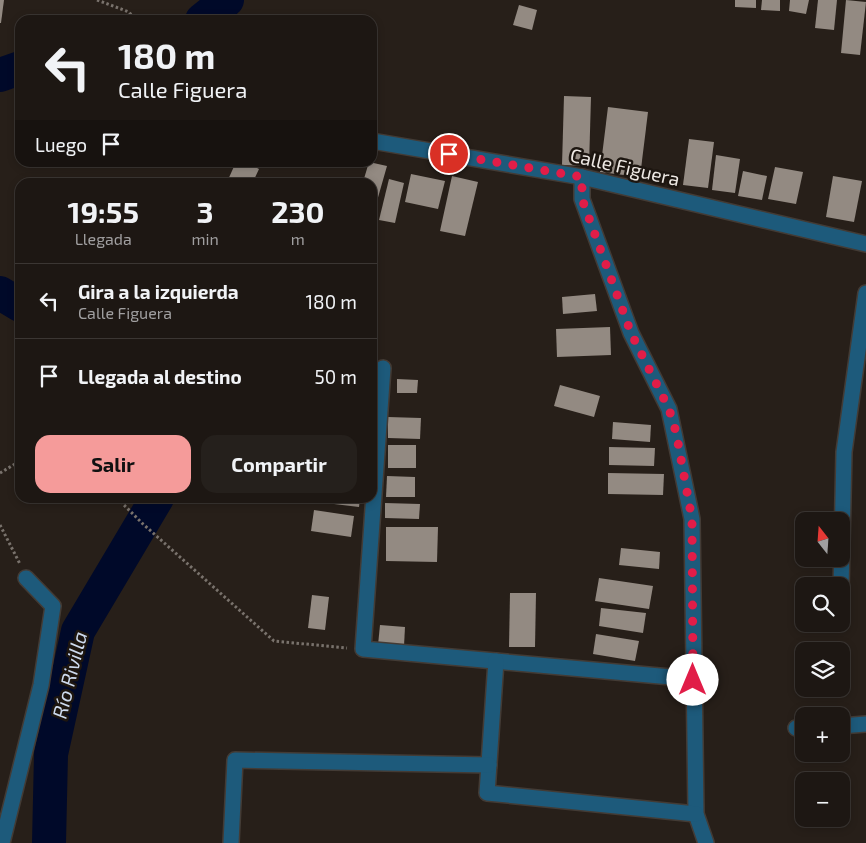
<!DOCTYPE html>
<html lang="es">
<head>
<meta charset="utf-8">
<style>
	body { margin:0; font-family:"Exo 2",sans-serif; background:#25201c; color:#f1f3f6; height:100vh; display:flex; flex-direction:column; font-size:19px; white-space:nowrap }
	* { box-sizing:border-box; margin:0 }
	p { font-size:16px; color:#a09fa0 }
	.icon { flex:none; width:28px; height:28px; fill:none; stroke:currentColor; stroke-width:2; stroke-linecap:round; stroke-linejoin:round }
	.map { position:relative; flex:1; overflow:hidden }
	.panel { position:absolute; left:15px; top:178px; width:362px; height:325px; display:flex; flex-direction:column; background:#1d1713; border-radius:15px; box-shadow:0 2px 8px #0003,0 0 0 1px #3b3633 }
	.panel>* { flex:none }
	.banner { position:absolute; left:15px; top:15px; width:362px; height:152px; border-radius:15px; box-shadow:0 2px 8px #0003,0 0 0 1px #3b3633; background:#1d1713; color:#f1f3f6; overflow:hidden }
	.needle { width:32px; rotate:343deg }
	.controls { position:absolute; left:795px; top:512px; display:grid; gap:10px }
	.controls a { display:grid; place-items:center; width:55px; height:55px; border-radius:10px; background:#1d1713; box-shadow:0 2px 8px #0003,0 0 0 1px #3b3633; font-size:25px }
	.pin { position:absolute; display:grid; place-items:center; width:42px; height:42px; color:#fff; margin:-21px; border:2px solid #fff; border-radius:50%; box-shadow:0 1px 5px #0007 }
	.me { position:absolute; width:55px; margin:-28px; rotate:0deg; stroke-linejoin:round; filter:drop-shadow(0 0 4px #0008) }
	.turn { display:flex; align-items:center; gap:18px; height:105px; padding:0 20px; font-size:22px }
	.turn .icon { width:65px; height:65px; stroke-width:2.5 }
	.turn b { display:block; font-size:35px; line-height:42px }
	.then { display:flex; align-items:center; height:48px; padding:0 20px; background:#0003; gap:10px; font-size:19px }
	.eta { display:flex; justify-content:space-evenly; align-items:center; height:85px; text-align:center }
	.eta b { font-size:30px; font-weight:700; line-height:35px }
	.button { display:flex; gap:10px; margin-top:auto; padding:10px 20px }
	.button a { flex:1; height:58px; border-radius:15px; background:#f59b9a; color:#111; font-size:20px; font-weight:700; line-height:58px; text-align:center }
	.button a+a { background:#25201c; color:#f1f3f6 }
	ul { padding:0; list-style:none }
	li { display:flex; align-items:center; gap:15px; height:75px; padding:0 20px; border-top:1px solid #3b3633 }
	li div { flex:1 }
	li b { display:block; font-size:19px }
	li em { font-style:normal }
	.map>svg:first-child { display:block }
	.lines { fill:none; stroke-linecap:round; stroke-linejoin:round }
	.river { stroke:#000929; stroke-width:34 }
	.building { fill:#938a82 }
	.minor-casing { stroke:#433b35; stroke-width:18 }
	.path { stroke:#79726c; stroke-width:3; stroke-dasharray:2.5 2.5; stroke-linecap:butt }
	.minor { stroke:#1d5a7b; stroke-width:15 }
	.route { stroke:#e11d48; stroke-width:9; stroke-dasharray:0 16.2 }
	.labels { text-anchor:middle; stroke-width:5; stroke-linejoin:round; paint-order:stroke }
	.street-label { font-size:19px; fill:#eee9e4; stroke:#1d1610 }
	.water-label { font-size:20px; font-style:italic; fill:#cddaee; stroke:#1d1610 }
</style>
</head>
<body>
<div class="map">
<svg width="866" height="843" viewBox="0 0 866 843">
	<rect width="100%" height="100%" fill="#271f19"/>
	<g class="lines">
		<!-- river -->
		<g class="river">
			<path d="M202,20L227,0"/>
			<path d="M0,75L20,68"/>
			<path d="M0,293L20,305"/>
			<path d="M49,843L51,754L78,631L157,498"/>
		</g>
	</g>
	<!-- building -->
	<g class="building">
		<path d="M0,0H4L1,23H0Z"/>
		<path d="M735,0H756V8L735,7Z"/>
		<path d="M762,0H780V11L761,10Z"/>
		<path d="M790,0H809L806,14L789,11Z"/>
		<path d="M818,0H837L834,30L815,28Z"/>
		<path d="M846,0L866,2L860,55L841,53Z"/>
		<path d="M519,5L537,10L532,30L513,25Z"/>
		<path d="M564,96L591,97L589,166L562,165Z"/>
		<path d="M608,107L648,112L640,177L600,172Z"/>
		<path d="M689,139L714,142L708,188L683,185Z"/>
		<path d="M716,155L740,159L735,193L712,190Z"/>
		<path d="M236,162H245L259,169L253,182H227Z"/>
		<path d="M369,162L387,166L373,215L372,182H363Z"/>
		<path d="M775,167L803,172L796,204L768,199Z"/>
		<path d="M743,171L767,176L762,200L738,196Z"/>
		<path d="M411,174L445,181L438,209L405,202Z"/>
		<path d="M452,176L478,182L465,236L440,231Z"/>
		<path d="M833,176L862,181L854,222L826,217Z"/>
		<path d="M389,179L404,183L395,223L379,220Z"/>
		<path d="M595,294L597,311L563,314L562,297Z"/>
		<path d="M610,327L611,355L557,357L556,329Z"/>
		<path d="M397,379L418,380L417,393H397Z"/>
		<path d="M560,385L600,396L594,417L554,406Z"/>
		<path d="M388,417L421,418L420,439L388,438Z"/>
		<path d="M613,422L651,425L650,442L612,439Z"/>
		<rect x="388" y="445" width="28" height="23"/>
		<path d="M609,447L655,448L654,466L609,465Z"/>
		<path d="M608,473L664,474L663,495L608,494Z"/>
		<path d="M387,476L415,477V497H386Z"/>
		<path d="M335,498H360L359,507L334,504Z"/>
		<path d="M385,503L420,504L419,519L385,518Z"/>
		<path d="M314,510L354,516L351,537L311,531Z"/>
		<path d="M386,527H438L437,562L386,561Z"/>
		<path d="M621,548L660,552L659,569L619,565Z"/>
		<path d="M599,578L653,586L649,609L595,601Z"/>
		<path d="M510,593H536L535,647H509Z"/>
		<path d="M312,595L329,597L325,630L308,628Z"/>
		<path d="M601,608L646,613L643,633L599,626Z"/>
		<path d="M380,625L405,627L404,646L378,645Z"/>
		<path d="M596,634L639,641L635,661L593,654Z"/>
	</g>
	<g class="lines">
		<defs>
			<g id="minor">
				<path d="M372,141L582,177L866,244"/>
				<path d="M582,177V199L631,333L669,409L692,519L696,814L706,843"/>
				<path d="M383,368L363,649L693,679"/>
				<path d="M841,590L844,452L866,293"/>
				<path d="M496,661L487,793L696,814"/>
				<path d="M841,726L866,724"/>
				<path d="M796,728L804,727"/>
				<path d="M2,843L41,685L53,606L26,578"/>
				<path d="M231,843L235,760L489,765"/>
			</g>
		</defs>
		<!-- minor casing -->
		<use href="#minor" class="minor-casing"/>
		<!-- path -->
		<g class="path">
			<path d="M97,0L129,12L135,20"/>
			<path d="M0,473L20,461"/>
			<path d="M117,498L143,524L274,641L347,648"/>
			<path d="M0,525L20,564"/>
		</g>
		<!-- minor -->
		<use href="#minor" class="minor"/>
	</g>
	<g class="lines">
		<!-- route -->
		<path class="route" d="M449,154L582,177V199L631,333L669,409L676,432L692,519L693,680"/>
	</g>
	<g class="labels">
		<!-- street labels -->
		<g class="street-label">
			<text transform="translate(625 167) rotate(13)" y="7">Calle Figuera</text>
		</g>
		<!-- water labels -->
		<g class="water-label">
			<text transform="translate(70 675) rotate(-76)" y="7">Río Rivilla</text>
		</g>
	</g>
</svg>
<div class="controls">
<a><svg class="needle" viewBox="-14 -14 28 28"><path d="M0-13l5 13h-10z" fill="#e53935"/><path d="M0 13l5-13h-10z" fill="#a09fa0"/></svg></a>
<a><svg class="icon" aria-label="search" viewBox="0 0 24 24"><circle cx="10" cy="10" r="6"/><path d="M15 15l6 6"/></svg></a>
<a><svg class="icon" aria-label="layers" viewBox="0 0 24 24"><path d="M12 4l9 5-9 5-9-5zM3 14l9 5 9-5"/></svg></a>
<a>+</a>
<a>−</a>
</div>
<div class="pin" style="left:449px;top:154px;background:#d93025"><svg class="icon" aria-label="arrive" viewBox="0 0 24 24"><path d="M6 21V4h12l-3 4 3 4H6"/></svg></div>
<svg class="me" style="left:693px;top:680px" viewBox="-20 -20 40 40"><circle r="19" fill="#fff"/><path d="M0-13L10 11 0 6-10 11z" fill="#e11d48"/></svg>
<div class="banner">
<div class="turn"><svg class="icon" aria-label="left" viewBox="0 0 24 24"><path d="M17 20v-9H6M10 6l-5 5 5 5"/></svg><div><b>180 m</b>Calle Figuera</div></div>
<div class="then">Luego<svg class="icon" aria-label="arrive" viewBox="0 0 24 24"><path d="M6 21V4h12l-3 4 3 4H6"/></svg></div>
</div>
<section class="panel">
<div class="eta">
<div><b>19:55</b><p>Llegada</p></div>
<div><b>3</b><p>min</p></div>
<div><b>230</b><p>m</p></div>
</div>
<ul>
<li><svg class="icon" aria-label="left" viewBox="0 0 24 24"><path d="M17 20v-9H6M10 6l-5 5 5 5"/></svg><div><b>Gira a la izquierda</b><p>Calle Figuera</p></div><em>180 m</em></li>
<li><svg class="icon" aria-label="arrive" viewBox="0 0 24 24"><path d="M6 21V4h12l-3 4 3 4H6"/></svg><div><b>Llegada al destino</b></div><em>50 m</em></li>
</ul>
<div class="button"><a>Salir</a><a>Compartir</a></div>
</section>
</div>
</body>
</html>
